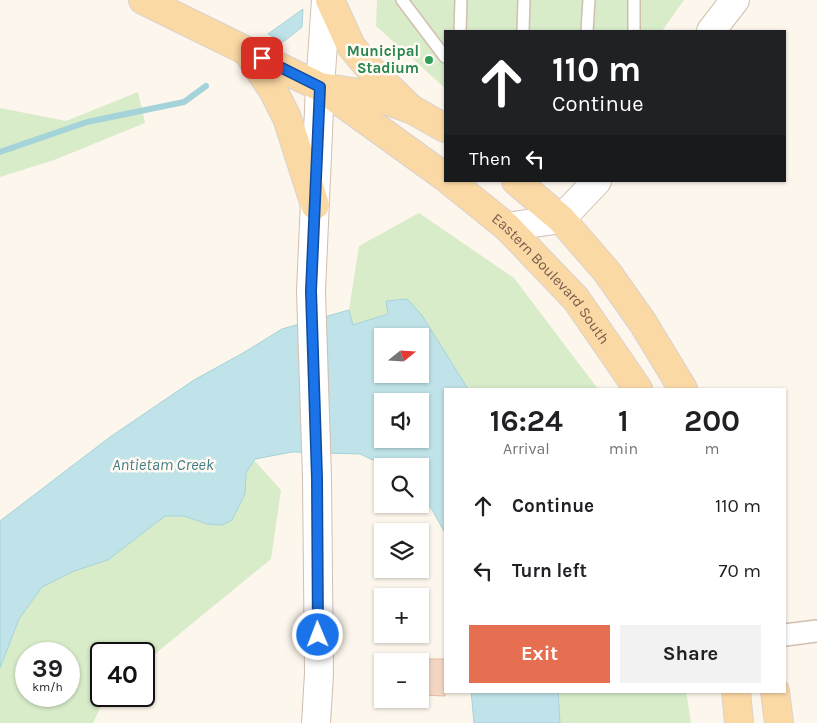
<!DOCTYPE html>
<html lang="en">
<head>
<meta charset="utf-8">
<style>
	body { margin:0; font-family:Karla,sans-serif; background:#f2f2f2; color:#202124; height:100vh; display:flex; flex-direction:column; font-size:19px; white-space:nowrap }
	* { box-sizing:border-box; margin:0 }
	p { font-size:16px; color:#757577 }
	.icon { flex:none; width:28px; height:28px; fill:none; stroke:currentColor; stroke-width:2; stroke-linecap:round; stroke-linejoin:round }
	.map { position:relative; flex:1; overflow:hidden }
	.panel { position:absolute; left:444px; top:388px; width:342px; height:305px; display:flex; flex-direction:column; background:#fff; border-radius:0px; box-shadow:0 1px 4px #0004 }
	.panel>* { flex:none }
	.top-card { position:absolute; left:444px; top:30px; width:342px; height:152px; border-radius:0px; box-shadow:0 1px 4px #0004; background:#202124; color:#fff; overflow:hidden }
	.needle { width:32px; rotate:72deg }
	.controls { position:absolute; left:374px; top:328px; display:grid; gap:10px }
	.controls a { display:grid; place-items:center; width:55px; height:55px; border-radius:0px; background:#fff; box-shadow:0 1px 4px #0004; font-size:25px }
	.speed { position:absolute; left:15px; top:642px; display:flex; gap:10px; font-size:25px; font-weight:700; text-align:center }
	.speed>* { display:grid; place-content:center; width:65px; height:65px; border-radius:50%; background:#fff; box-shadow:0 1px 4px #0004; line-height:1 }
	.speed small { font-size:12px; font-weight:400 }
	.speed .limit { border:2px solid #111; border-radius:8px; background:#fff; color:#111 }
	.pin { position:absolute; display:grid; place-items:center; width:42px; height:42px; color:#fff; margin:-21px; border-radius:10px; box-shadow:0 2px 8px #0006 }
	.me { position:absolute; width:55px; margin:-28px; rotate:359deg; stroke-linejoin:round; filter:drop-shadow(0 0 4px #0008) }
	.turn { display:flex; align-items:center; gap:18px; height:105px; padding:0 25px; font-size:22px }
	.turn .icon { width:65px; height:65px; stroke-width:2.5 }
	.turn b { display:block; font-size:35px; line-height:42px }
	.then { display:flex; align-items:center; height:48px; padding:0 25px; background:#0003; gap:10px; font-size:19px }
	.eta { display:flex; justify-content:space-evenly; align-items:center; height:85px; text-align:center }
	.eta b { font-size:30px; font-weight:700; line-height:35px }
	.cta { display:flex; gap:10px; margin-top:auto; padding:10px 25px }
	.cta a { flex:1; height:58px; border-radius:0px; background:#e76f51; color:#fff; font-size:20px; font-weight:700; line-height:58px; text-align:center }
	.cta a+a { background:#f2f2f2; color:#202124 }
	ul { padding:0; list-style:none }
	li { display:flex; align-items:center; gap:15px; height:65px; padding:0 25px }
	li div { flex:1 }
	li b { display:block; font-size:19px }
	li em { font-style:normal }
	.map>svg:first-child { display:block }
	.green { fill:#d8ecc9; fill-rule:evenodd }
	.water { fill:#bfe3e8; stroke:#a5d3da; fill-rule:evenodd }
	.lines { fill:none; stroke-linecap:round; stroke-linejoin:round }
	.stream { stroke:#a5d3da; stroke-width:6 }
	.building { fill:#f3d5c3; stroke:#e6bba3 }
	.service-casing { stroke:#d1beb0; stroke-width:14 }
	.minor-casing { stroke:#d1beb0; stroke-width:24 }
	.tertiary-casing { stroke:#d1beb0; stroke-width:30 }
	.secondary-casing { stroke:#d6c0b0; stroke-width:30 }
	.primary-casing { stroke:#dad1cd; stroke-width:30 }
	.service { stroke:#fff; stroke-width:11 }
	.minor { stroke:#fff; stroke-width:21 }
	.tertiary { stroke:#fff; stroke-width:28 }
	.secondary { stroke:#fff; stroke-width:28 }
	.primary { stroke:#fbd9a5; stroke-width:28 }
	.route-casing { stroke:#114b97; stroke-width:12 }
	.route { stroke:#1a73e8; stroke-width:9 }
	.leisure-dot { fill:#2e9e5b; stroke:#fffaf3; stroke-width:2 }
	.labels { text-anchor:middle; stroke-width:5; stroke-linejoin:round; paint-order:stroke }
	.leisure-label { font-size:15px; font-weight:bold; fill:#27864d; stroke:#fffaf3; text-anchor:end }
	.street-label { font-size:15px; fill:#7a5c4d; stroke:#fffaf3 }
	.water-label { font-size:16px; font-style:italic; fill:#437c86; stroke:#fffaf3 }
</style>
</head>
<body>
<div class="map">
<svg width="817" height="723" viewBox="0 0 817 723">
	<rect width="100%" height="100%" fill="#fdf6ec"/>
	<!-- green -->
	<g class="green">
		<path d="M377,0H684L662,31H445V88L376,26Z"/>
		<path d="M138,92L145,123L54,160L0,177V108L66,121Z"/>
		<path d="M419,213L514,278L598,389H468L421,314L386,301L389,314L353,325L349,310L359,246Z"/>
		<path d="M254,460L281,490L271,559L144,663V654H101V696H106L93,723H0V668L19,619L42,587L74,571L108,560L165,516H184L207,524L222,525L245,494L246,473ZM26,654H69V696H26Z"/>
		<path d="M558,691H686L691,723H560Z"/>
	</g>
	<!-- water -->
	<g class="water">
		<path d="M303,9L302,27L283,42L268,34Z"/>
		<path d="M407,299L421,314L468,389H445V533L431,508L420,496V466H386L360,454L292,452L255,459L246,473L245,494L232,520L222,525L207,524L184,516H165L108,560L74,571L42,587L19,619L0,668V521L110,437L194,380L243,353L282,329L349,310L353,325L388,314L386,301ZM382,336H420V374H382ZM382,401H420V439H382Z"/>
		<path d="M471,691H558L560,723H474Z"/>
	</g>
	<g class="lines">
		<!-- stream -->
		<path class="stream" d="M0,152L87,122L184,102L206,86"/>
	</g>
	<!-- building -->
	<path class="building" d="M420,659H445V696L420,695Z"/>
	<g class="lines">
		<defs>
			<g id="service">
				<path d="M402,0L445,57"/>
				<path d="M460,31L461,0"/>
				<path d="M523,31L524,0"/>
				<path d="M587,31L589,0"/>
				<path d="M634,31V0"/>
			</g>
			<path id="minor" d="M785,635L817,631"/>
			<g id="tertiary">
				<path d="M711,31L735,0"/>
				<path d="M507,227L561,219L597,181"/>
				<path d="M316,723L319,674L317,478L311,291L320,87"/>
			</g>
			<path id="secondary" d="M320,87L326,0"/>
			<g id="primary">
				<path d="M143,0L320,87L445,177"/>
				<path d="M330,0L351,46L371,70L411,109"/>
				<path d="M248,53L274,92L287,118L315,205"/>
				<path d="M327,88L371,95L411,109L445,128"/>
				<path id="s1" d="M450,181L507,227L576,299L638,389"/>
				<path d="M516,181L561,219L607,272L643,323L683,389"/>
				<path d="M736,691L739,723"/>
				<path d="M775,691L779,723"/>
			</g>
		</defs>
		<!-- service casing -->
		<use href="#service" class="service-casing"/>
		<!-- minor casing -->
		<use href="#minor" class="minor-casing"/>
		<!-- tertiary casing -->
		<use href="#tertiary" class="tertiary-casing"/>
		<!-- secondary casing -->
		<use href="#secondary" class="secondary-casing"/>
		<!-- primary casing -->
		<use href="#primary" class="primary-casing"/>
		<!-- service -->
		<use href="#service" class="service"/>
		<!-- minor -->
		<use href="#minor" class="minor"/>
		<!-- tertiary -->
		<use href="#tertiary" class="tertiary"/>
		<!-- secondary -->
		<use href="#secondary" class="secondary"/>
		<!-- primary -->
		<use href="#primary" class="primary"/>
	</g>
	<g class="lines">
		<defs>
			<path id="route" d="M262,58L320,87L311,291L317,478L318,635"/>
		</defs>
		<!-- route casing -->
		<use href="#route" class="route-casing"/>
		<!-- route -->
		<use href="#route" class="route"/>
	</g>
	<!-- markers -->
	<circle class="leisure-dot" cx="429" cy="60" r="5"/>
	<g class="labels">
		<!-- leisure labels -->
		<g class="leisure-label">
			<text x="419" y="56">Municipal<tspan x="419" dy="17">Stadium</tspan></text>
		</g>
		<!-- street labels -->
		<g class="street-label">
			<text dy="5" stroke="none"><textPath href="#s1" startOffset="141">Eastern Boulevard South</textPath></text>
		</g>
		<!-- water labels -->
		<g class="water-label">
			<text x="163" y="470">Antietam Creek</text>
		</g>
	</g>
</svg>
<div class="controls">
<a><svg class="needle" viewBox="-14 -14 28 28"><path d="M0-13l5 13h-10z" fill="#e53935"/><path d="M0 13l5-13h-10z" fill="#757577"/></svg></a>
<a><svg class="icon" aria-label="sound" viewBox="0 0 24 24"><path d="M4 9h4l5-4v14l-5-4H4zM17 9q2 3 0 6"/></svg></a>
<a><svg class="icon" aria-label="search" viewBox="0 0 24 24"><circle cx="10" cy="10" r="6"/><path d="M15 15l6 6"/></svg></a>
<a><svg class="icon" aria-label="layers" viewBox="0 0 24 24"><path d="M12 4l9 5-9 5-9-5zM3 14l9 5 9-5"/></svg></a>
<a>+</a>
<a>−</a>
</div>
<div class="speed"><div>39<small>km/h</small></div><div class="limit">40</div></div>
<div class="pin" style="left:262px;top:58px;background:#d93025"><svg class="icon" aria-label="arrive" viewBox="0 0 24 24"><path d="M6 21V4h12l-3 4 3 4H6"/></svg></div>
<svg class="me" style="left:318px;top:635px" viewBox="-20 -20 40 40"><circle r="17" fill="#1a73e8" stroke="#fff" stroke-width="3"/><path d="M0-11L8 9 0 5-8 9z" fill="#fff"/></svg>
<div class="top-card">
<div class="turn"><svg class="icon" aria-label="ahead" viewBox="0 0 24 24"><path d="M12 20V5M6 11l6-6 6 6"/></svg><div><b>110 m</b>Continue</div></div>
<div class="then">Then<svg class="icon" aria-label="left" viewBox="0 0 24 24"><path d="M17 20v-9H6M10 6l-5 5 5 5"/></svg></div>
</div>
<section class="panel">
<div class="eta">
<div><b>16:24</b><p>Arrival</p></div>
<div><b>1</b><p>min</p></div>
<div><b>200</b><p>m</p></div>
</div>
<ul>
<li><svg class="icon" aria-label="ahead" viewBox="0 0 24 24"><path d="M12 20V5M6 11l6-6 6 6"/></svg><div><b>Continue</b></div><em>110 m</em></li>
<li><svg class="icon" aria-label="left" viewBox="0 0 24 24"><path d="M17 20v-9H6M10 6l-5 5 5 5"/></svg><div><b>Turn left</b></div><em>70 m</em></li>
</ul>
<div class="cta"><a>Exit</a><a>Share</a></div>
</section>
</div>
</body>
</html>
